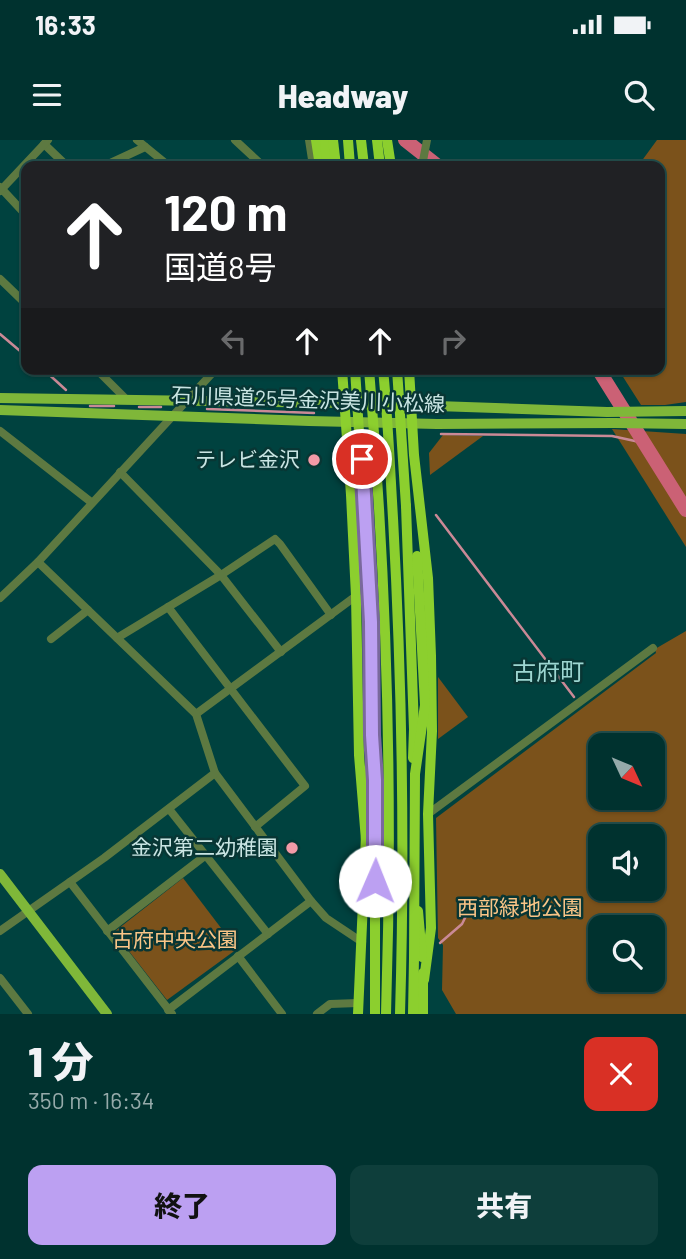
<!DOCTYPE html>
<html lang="ja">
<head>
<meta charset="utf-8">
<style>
	body { margin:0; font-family:Barlow,"Noto Sans JP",sans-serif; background:#0e3e3b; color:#f1f3f6; height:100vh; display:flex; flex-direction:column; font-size:26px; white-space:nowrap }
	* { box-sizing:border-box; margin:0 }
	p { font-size:23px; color:#95aaaa }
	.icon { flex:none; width:38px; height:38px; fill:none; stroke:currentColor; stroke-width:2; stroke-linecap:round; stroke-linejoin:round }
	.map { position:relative; height:874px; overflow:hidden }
	.sheet { display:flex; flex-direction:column; background:#00322f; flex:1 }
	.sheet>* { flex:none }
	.guide { position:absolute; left:21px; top:21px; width:644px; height:214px; border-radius:14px; box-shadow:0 2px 5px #0004,0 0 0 2px #224d4b; background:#202124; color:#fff; overflow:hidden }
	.needle { width:46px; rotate:134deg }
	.controls { position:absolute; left:588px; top:593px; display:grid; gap:14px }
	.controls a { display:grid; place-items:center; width:77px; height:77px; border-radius:14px; background:#00322f; box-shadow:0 2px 5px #0004,0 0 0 2px #224d4b; font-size:35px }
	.pin { position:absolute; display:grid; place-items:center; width:60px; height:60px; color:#fff; margin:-30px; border:4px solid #fff; border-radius:50%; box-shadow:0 2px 7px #0007 }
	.me { position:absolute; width:77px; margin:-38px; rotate:1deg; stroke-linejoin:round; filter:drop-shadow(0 0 5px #0008) }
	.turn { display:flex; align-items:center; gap:24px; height:147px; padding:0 28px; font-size:32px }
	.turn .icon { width:91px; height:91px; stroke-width:2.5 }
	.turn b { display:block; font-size:49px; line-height:60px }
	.lanes { display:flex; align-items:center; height:66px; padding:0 28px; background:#0003; justify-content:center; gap:35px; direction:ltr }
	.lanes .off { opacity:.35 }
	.round { display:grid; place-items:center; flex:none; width:74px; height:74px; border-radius:14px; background:#0e3e3b }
	.overview { display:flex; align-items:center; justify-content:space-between; height:119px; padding:0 28px }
	h1 { font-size:42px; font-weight:800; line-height:52px }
	.button { display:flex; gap:14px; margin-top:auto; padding:14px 28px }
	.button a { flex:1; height:80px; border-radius:14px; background:#bca0f2; color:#111; font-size:28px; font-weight:800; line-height:80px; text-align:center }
	.button a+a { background:#0e3e3b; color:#f1f3f6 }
	.status { display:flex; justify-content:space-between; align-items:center; height:49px; padding:0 35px; background:#00322f; direction:ltr }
	.status svg { height:19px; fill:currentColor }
	header { display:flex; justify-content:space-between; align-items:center; height:91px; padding:0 28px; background:#00322f; font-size:32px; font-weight:800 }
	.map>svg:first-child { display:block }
	.green { fill:#7b521b; fill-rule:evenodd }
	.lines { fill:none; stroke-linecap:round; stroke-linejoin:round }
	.stream { stroke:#ca8996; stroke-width:2.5 }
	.river { stroke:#cb6175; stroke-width:14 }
	.minor { stroke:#5d7941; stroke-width:8 }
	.major { stroke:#7fb739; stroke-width:10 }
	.highway { stroke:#8ccf2e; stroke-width:10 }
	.highway-bridge { stroke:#8ccf2e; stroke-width:10 }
	.route-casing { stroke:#7a689d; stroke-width:18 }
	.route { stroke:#bca0f2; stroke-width:12 }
	.poi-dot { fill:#f39aa7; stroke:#083634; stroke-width:2.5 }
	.labels { text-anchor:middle; stroke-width:5; stroke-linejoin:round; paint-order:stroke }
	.street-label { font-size:21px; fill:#c9e5e3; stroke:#083634 }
	.poi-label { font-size:21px; fill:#c9e5e3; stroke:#083634; text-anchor:end }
	.park-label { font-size:21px; fill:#fac587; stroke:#083634 }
	.quarter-label { font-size:24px; fill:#9dd6d1; stroke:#083634 }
</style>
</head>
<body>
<div class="status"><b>16:33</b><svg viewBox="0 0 49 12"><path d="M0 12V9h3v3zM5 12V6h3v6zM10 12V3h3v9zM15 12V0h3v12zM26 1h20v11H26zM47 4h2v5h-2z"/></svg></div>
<header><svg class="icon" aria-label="menu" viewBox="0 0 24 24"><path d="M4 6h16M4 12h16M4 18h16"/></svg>Headway<svg class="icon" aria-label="search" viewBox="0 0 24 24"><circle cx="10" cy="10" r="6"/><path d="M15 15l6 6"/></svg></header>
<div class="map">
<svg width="686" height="874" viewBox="0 0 686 874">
	<rect width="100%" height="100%" fill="#00423f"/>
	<!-- green -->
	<g class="green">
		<path d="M657,0H686V262L665,265H641L618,229H660V26H638Z"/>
		<path d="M612,289L686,294V407Z"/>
		<path d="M443,295L483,296L430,335L429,313Z"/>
		<path d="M686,491V874H456L442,850L443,805L438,798L436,678L656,513L655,509ZM600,606H653V658H600ZM600,696H653V749H600ZM600,788H653V840H600Z"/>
		<path d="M438,537L468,577L438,599Z"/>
		<path d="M183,738L237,809L167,860L114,792Z"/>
	</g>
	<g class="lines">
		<!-- stream -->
		<g class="stream">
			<path d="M0,194L26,216"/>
			<path d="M43,229L66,250"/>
			<path d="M90,266H114"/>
			<path d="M139,267H161"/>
			<path d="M207,269L314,273"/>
			<path d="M441,294L612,296L644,303"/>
			<path d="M436,375L574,557"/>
			<path d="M440,803L462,784L469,770"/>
		</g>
		<!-- river -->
		<g class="river">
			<path d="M405,0L438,26"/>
			<path d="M598,229L686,370"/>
		</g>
		<!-- minor -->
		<g class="minor">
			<path d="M137,0L169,26"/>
			<path d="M235,0L263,26"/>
			<path d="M309,0L313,26"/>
			<path d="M44,4L67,26"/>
			<path d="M104,26L145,7"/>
			<path d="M422,26L427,0"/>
			<path d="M0,47L26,75"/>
			<path d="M0,51L48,0"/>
			<path d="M0,139L26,164"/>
			<path d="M96,229L127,260"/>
			<path d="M0,291L91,362"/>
			<path d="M120,332L221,435L281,512"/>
			<path d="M0,458L38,422L216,229"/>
			<path d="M168,467L305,646L255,687"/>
			<path d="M117,498L221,435L275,399L280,404L331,475"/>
			<path d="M51,499L88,470"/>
			<path d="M196,574L356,456"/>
			<path d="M215,633L311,761L326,778L362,802"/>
			<path d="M169,669L268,794"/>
			<path d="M428,674L653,508"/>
			<path d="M70,742L172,874"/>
			<path d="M0,791L104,718L215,633L196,574L38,422"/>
			<path d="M107,791L206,715"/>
			<path d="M238,816L282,874"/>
			<path d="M0,838L28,874"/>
			<path d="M168,870L311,761"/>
			<path d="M317,874L330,864L358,863"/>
		</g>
		<!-- major -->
		<g class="major">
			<path d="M0,258L344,263L413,267L437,266L607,272L686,271"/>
			<path d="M0,270L309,281L437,284L614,283L686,284"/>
			<path d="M0,734L107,874"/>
		</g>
		<!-- highway -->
		<g class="highway">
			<path d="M316,0L320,26"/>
			<path d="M325,0L327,26"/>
			<path d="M333,0L336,26"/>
			<path d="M348,0L350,26"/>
			<path d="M361,0L364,26"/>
			<path d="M377,0L380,26"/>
			<path d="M387,0L391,26"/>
			<path d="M342,229L351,355L356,456L359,615L366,700"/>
			<path d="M409,229L414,315L428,438L431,516L432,591L428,674L431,788L424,840"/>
			<path d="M406,366L414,589L413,618"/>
			<path d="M368,665L372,595L371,532"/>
			<path d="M418,771L422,817"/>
			<path d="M423,833V874"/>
			<path d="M358,874L366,695"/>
			<path d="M375,874V649"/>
			<path d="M413,874L414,818"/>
		</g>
		<!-- highway-bridge -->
		<g class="highway-bridge">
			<path d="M355,229L368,433L371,532"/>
			<path d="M369,229C387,443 393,659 386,874"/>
			<path d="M383,229C388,279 390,329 393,378C402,543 405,709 400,874"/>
			<path d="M397,229L406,366"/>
			<path d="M414,818L415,634L425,565L417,416"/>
		</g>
	</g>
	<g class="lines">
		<defs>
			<path id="route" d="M362,319L371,482L372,595L375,640V741"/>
		</defs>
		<!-- route casing -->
		<use href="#route" class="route-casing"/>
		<!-- route -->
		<use href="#route" class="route"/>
	</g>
	<!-- markers -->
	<g class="poi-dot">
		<circle cx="314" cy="320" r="7"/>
		<circle cx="292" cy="708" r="7"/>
	</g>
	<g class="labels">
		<!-- street labels -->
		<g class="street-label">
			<text transform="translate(308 260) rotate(2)" y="7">石川県道25号金沢美川小松線</text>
		</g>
		<!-- poi labels -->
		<g class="poi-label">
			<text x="300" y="327">テレビ金沢</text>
			<text x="278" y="715">金沢第二幼稚園</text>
		</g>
		<!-- park labels -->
		<g class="park-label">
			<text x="520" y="775">西部緑地公園</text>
			<text x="175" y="807">古府中央公園</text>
		</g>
		<!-- quarter labels -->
		<g class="quarter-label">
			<text x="548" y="540">古府町</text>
		</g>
	</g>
</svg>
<div class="controls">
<a><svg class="needle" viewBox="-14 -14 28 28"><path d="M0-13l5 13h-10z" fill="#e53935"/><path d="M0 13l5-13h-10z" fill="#95aaaa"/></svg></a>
<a><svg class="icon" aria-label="sound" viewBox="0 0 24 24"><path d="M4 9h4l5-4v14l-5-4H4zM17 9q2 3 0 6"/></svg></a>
<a><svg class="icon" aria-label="search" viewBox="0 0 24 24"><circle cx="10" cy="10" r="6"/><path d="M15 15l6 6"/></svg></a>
</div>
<div class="pin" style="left:362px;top:319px;background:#d93025"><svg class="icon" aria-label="arrive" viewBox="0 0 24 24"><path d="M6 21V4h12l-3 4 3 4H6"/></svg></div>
<svg class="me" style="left:375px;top:741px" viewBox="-20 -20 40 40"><circle r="19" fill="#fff"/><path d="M0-13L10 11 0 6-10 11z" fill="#bca0f2"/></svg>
<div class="guide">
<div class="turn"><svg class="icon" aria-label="ahead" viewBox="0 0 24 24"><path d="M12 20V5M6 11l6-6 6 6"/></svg><div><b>120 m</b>国道8号</div></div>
<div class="lanes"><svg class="icon off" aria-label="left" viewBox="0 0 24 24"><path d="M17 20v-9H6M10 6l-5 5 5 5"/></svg><svg class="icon" aria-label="ahead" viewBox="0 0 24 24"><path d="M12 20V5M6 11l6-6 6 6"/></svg><svg class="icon" aria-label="ahead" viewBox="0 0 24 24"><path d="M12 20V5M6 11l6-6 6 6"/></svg><svg class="icon off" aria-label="right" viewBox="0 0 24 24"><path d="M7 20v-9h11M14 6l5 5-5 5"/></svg></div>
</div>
</div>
<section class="sheet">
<div class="overview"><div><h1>1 分</h1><p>350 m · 16:34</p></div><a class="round" style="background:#d93025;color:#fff"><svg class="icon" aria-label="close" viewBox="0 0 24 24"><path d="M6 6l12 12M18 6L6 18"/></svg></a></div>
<div class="button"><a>終了</a><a>共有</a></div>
</section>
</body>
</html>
